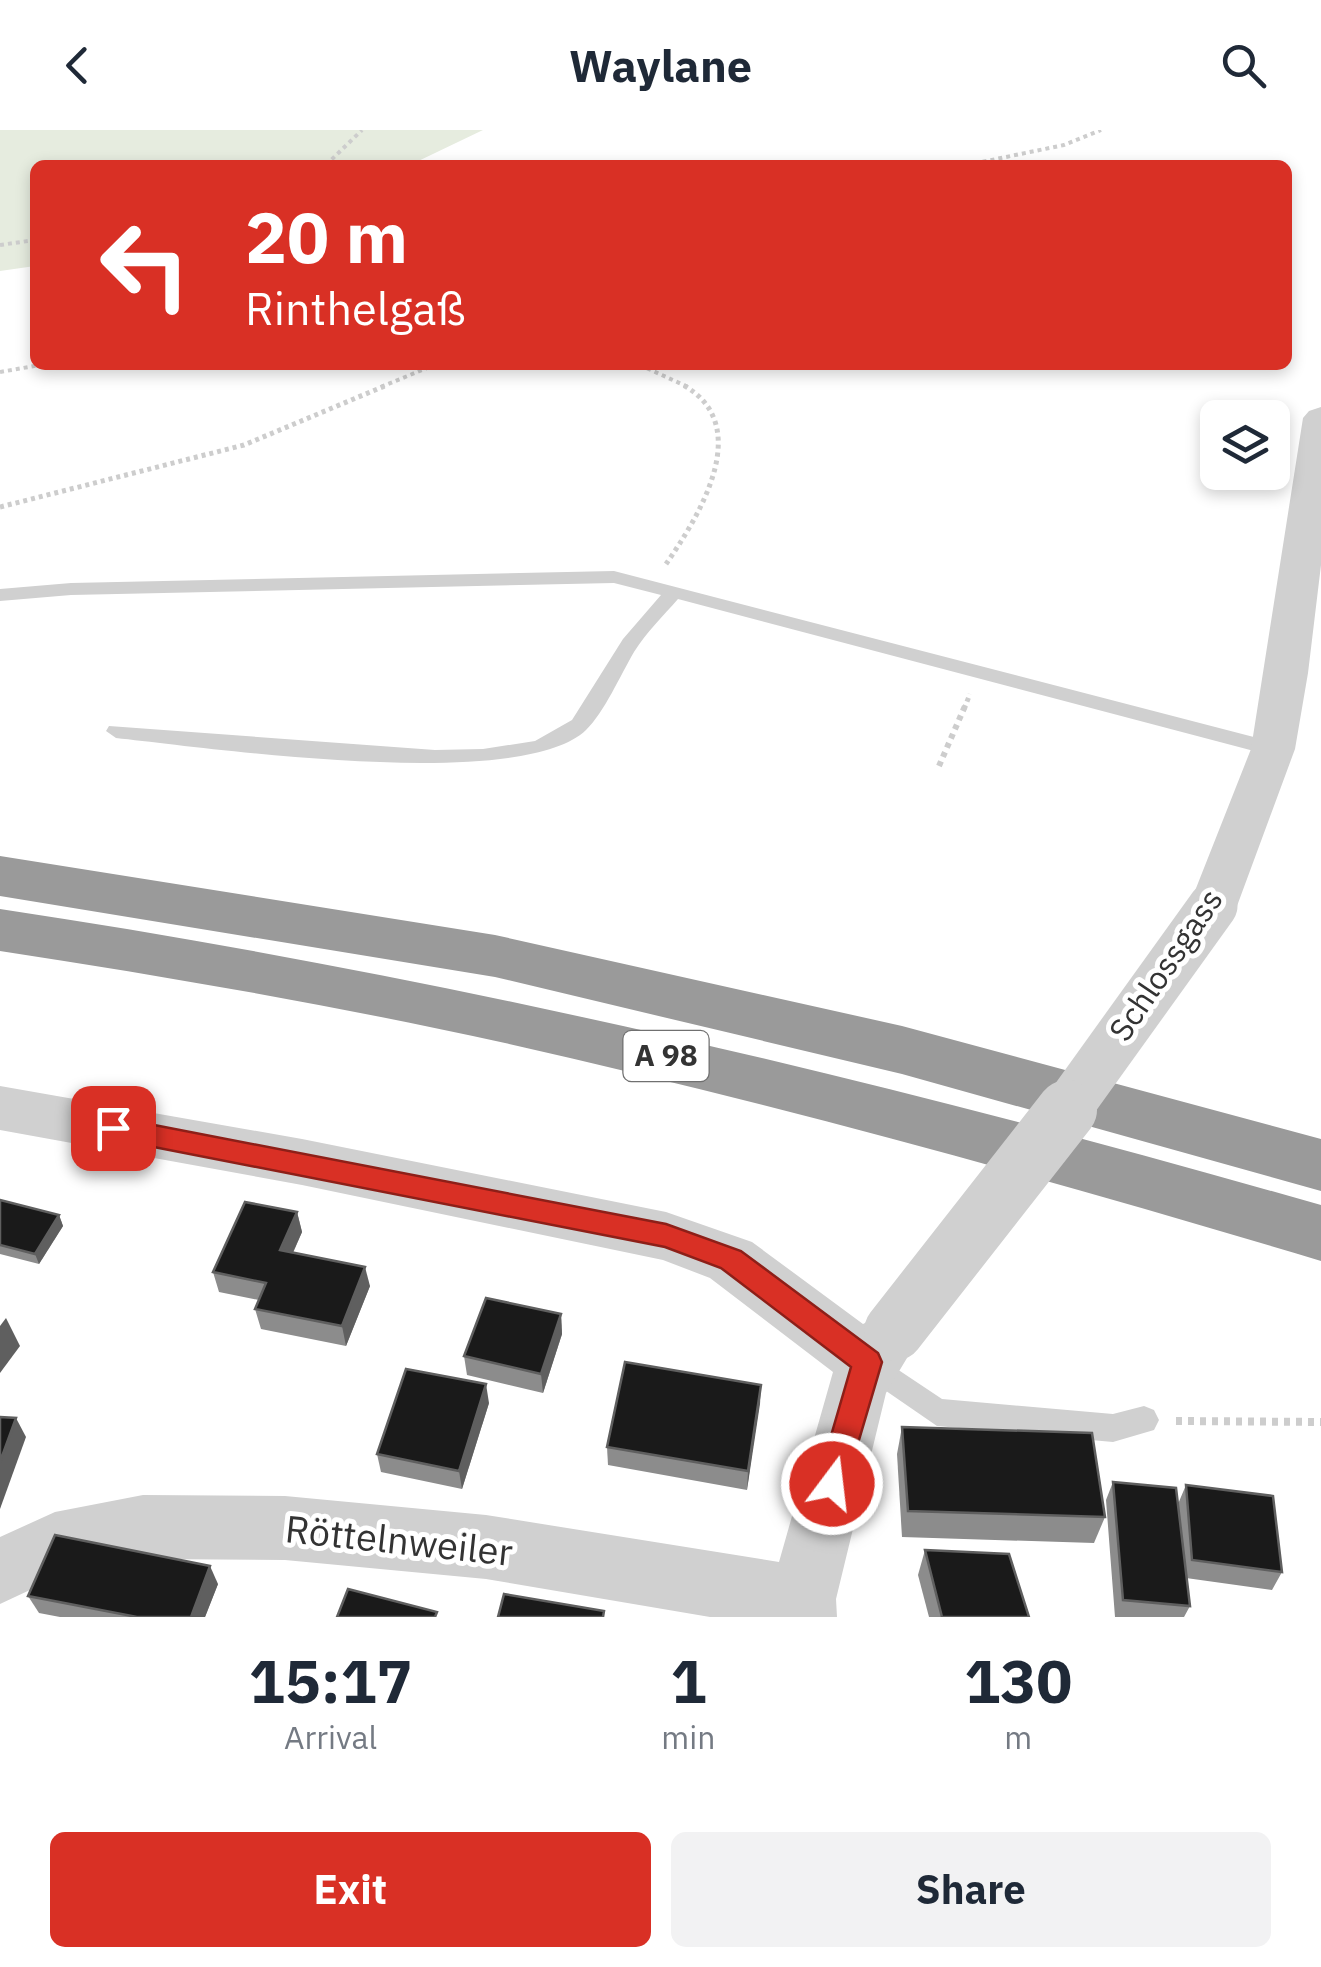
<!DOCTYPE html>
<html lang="en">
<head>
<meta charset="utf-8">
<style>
	body { margin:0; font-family:"IBM Plex Sans",sans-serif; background:#f2f2f3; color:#1f2937; height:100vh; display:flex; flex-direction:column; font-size:38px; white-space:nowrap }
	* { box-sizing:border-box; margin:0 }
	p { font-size:32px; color:#747a83 }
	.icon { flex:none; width:55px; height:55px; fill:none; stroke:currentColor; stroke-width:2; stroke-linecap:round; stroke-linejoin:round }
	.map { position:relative; height:1487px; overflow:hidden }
	.drawer { display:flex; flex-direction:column; background:#fff; flex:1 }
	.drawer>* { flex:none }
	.top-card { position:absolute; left:30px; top:30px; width:1262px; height:210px; border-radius:15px; box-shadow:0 5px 15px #0003; background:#d93025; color:#fff; overflow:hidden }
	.tools { position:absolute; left:1200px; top:270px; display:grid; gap:20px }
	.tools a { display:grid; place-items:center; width:90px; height:90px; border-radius:15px; background:#fff; box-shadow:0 5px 15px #0003; font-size:50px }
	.pin { position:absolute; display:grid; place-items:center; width:85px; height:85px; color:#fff; margin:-42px; border-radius:20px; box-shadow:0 5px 15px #0006 }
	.me { position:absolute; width:110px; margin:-55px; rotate:15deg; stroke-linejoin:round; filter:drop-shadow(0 0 8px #0008) }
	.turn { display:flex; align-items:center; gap:35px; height:210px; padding:0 50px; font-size:45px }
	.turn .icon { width:130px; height:130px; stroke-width:2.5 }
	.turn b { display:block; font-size:70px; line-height:85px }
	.eta { display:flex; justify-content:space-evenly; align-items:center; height:170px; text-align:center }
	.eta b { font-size:60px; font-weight:800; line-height:70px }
	.action { display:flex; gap:20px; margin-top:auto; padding:20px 50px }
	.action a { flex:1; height:115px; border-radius:15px; background:#d93025; color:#fff; font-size:40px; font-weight:800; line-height:115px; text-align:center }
	.action a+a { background:#f2f2f3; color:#1f2937 }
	header { display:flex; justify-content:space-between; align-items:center; height:130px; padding:0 50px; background:#fff; font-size:45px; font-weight:800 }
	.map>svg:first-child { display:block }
	.green { fill:#e6ecdf }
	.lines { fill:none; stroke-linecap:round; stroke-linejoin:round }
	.path-far3 { stroke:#cdcdcd; stroke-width:4; stroke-dasharray:4 4; stroke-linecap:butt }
	.path-far2 { stroke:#cdcdcd; stroke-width:5; stroke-dasharray:4 4; stroke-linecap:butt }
	.path-far1 { stroke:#cdcdcd; stroke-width:6; stroke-dasharray:5 5; stroke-linecap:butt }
	.path { stroke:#cdcdcd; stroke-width:8; stroke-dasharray:6 6; stroke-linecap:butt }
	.lane { fill:#d0d0d0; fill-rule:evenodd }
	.street { fill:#d0d0d0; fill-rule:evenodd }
	.highway { fill:#9a9a9a; fill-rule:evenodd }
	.street-bridge-far1 { stroke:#d0d0d0; stroke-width:49 }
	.street-bridge { stroke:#d0d0d0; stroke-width:60 }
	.wall { fill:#8c8c8c }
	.shaded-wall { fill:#5f5f5f }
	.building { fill:#1a1a1a; stroke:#5f5f5f; stroke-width:2.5 }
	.route { fill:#d93025; stroke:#8d1f18; stroke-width:2.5 }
	.labels { text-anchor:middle; stroke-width:10; stroke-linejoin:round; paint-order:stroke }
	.shield { fill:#fff; stroke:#707070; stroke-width:2.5 }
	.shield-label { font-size:30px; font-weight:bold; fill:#333 }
	.street-label { font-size:32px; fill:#333; stroke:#fff }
	.near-street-label { font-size:38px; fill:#333; stroke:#fff }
</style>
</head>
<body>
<header><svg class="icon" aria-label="back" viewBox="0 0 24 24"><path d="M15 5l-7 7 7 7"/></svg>Waylane<svg class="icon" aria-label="search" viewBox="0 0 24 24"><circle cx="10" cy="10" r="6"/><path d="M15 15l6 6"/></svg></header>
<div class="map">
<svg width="1321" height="1487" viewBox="0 0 1321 1487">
	<rect width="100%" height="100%" fill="#fff"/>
	<!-- green -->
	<path class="green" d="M0,0H483L410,35H35V136L0,141Z"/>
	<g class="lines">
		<!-- path-far3 -->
		<g class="path-far3">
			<path d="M326,35L362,0"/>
			<path d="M967,35L1064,15L1101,0"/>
			<path d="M0,115L35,110"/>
			<path d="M640,235L688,257"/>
			<path d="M0,242L40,235"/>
			<path d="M381,257L434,235"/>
		</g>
		<!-- path-far2 -->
		<g class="path-far2">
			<path d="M0,377L244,315L387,255"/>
			<path d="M666,434C700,385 755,295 683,255"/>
			<path d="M964,579L970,564"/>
		</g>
		<!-- path-far1 -->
		<path class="path-far1" d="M939,636L965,576"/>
		<!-- path -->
		<path class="path" d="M1176,1291L1321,1292"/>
		<!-- lane -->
		<g class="lane">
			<path d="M614,441L1273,612L1283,619L1273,626L678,469C663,486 646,503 634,522C621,544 604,583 586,600C520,663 210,618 116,608L106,601L109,596L435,620L483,619L535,611L572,590L623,509L661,465L614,453L71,465L0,471V459L71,453Z"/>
			<path d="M870,1221L942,1269L1113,1284L1144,1276L1154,1280L1159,1290L1154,1300L1113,1312L937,1296L860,1243L856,1234L860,1225Z"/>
		</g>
		<!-- street -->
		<g class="street">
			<path d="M1321,277V435L1308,543L1295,619L1237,776L1230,788L1213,793L1196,788L1189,776L1251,619L1303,288L1309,281Z"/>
			<path d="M0,956L302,1009L666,1082L752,1112L863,1194L889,1181L910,1189L919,1208L886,1263L836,1469L837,1487H710L486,1449L285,1430L143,1429L62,1445L0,1474V1407L55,1382L143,1365L285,1366L486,1385L779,1432L833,1242L710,1148L663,1130L302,1055L0,1000Z"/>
		</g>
		<!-- highway -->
		<g class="highway">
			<path d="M0,726L495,805L902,896L1321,1009V1061L902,944L495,847L0,766Z"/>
			<path d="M0,779C452,847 882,950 1321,1075V1131C1051,1050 780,975 505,913C338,876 169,847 0,821Z"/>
		</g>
		<!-- street-bridge-far1 -->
		<path class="street-bridge-far1" d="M1065,982L1213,776"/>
		<!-- street-bridge -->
		<path class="street-bridge" d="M894,1201L1067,980"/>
	</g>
	<!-- wall -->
	<g class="wall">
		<path d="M0,1070L59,1085L63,1096L39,1134L0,1124Z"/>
		<path d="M297,1082L302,1102L293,1123L370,1156L346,1216L261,1199L255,1179L259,1170L219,1162L213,1142Z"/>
		<path d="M561,1184L562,1204L543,1263L467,1245L464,1226Z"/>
		<path d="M761,1255L747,1360L608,1335L607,1317Z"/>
		<path d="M489,1273L462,1359L381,1342L377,1324Z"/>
		<path d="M902,1297L1105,1387L1094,1413L902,1407L897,1324Z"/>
		<path d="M1113,1352L1178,1374L1186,1355L1282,1442L1272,1460L1186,1448L1190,1476L1184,1487H1115L1106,1370Z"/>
		<path d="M925,1420L1029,1487H929L918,1445Z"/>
		<path d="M218,1454L205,1487H60L39,1483L28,1466Z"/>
	</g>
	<!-- shaded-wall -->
	<g class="shaded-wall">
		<path d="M297,1082L302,1102L285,1140L280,1120Z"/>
		<path d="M59,1085L63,1096L39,1134L35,1124Z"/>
		<path d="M365,1137L370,1156L346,1216L342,1196Z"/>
		<path d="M561,1184L562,1204L543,1263L541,1244Z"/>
		<path d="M6,1188L20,1216L0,1243V1196Z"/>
		<path d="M486,1254L489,1273L462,1359L459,1341Z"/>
		<path d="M761,1255L760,1274L747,1360L748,1341Z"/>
		<path d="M16,1288L26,1307L0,1379V1332Z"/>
		<path d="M210,1436L218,1454L205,1487H191Z"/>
	</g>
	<!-- building -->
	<g class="building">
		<path d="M0,1070L59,1085L35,1124L0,1115Z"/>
		<path d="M245,1072L297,1082L280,1120L365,1137L342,1196L255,1179L266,1153L213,1142Z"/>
		<path d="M486,1168L561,1184L541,1244L464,1226Z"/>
		<path d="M625,1232L761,1255L748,1341L607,1317Z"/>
		<path d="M406,1239L486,1254L459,1341L377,1324Z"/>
		<path d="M0,1287L16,1288L0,1332Z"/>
		<path d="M902,1297L1092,1303L1105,1387L908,1381Z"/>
		<path d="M1113,1352L1176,1358L1190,1476L1123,1470Z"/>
		<path d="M1186,1355L1273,1366L1282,1442L1192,1430Z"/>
		<path d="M55,1405L210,1436L191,1487H137L28,1466Z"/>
		<path d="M925,1420L1009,1424L1029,1487H942Z"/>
		<path d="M348,1459L437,1482L435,1487H337Z"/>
		<path d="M504,1464L604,1481L603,1487H498Z"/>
	</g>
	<!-- route -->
	<path class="route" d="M113,987L666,1094L741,1121L878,1223L882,1232L843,1364L832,1368L821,1364L817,1354L851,1237L721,1138L665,1117L113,1009L104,1005L100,998L104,991Z"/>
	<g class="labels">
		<!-- shield labels -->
		<rect class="shield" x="623.5" y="901" width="85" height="50" rx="8"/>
		<g class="shield-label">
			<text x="666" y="936">A 98</text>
		</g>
		<!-- street labels -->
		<g class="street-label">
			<text transform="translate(1166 835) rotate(-56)" y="11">Schlossgass</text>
		</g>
		<!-- near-street labels -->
		<g class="near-street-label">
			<text transform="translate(399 1411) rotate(6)" y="13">Röttelnweiler</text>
		</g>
	</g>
</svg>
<div class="tools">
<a><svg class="icon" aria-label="layers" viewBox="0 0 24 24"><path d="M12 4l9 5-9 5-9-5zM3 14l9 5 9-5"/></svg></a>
</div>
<div class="pin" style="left:113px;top:998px;background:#d93025"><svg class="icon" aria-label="arrive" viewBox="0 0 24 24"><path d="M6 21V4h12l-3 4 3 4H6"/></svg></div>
<svg class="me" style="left:832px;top:1354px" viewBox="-20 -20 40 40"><circle r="17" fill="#d93025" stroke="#fff" stroke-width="3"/><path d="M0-11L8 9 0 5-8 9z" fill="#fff"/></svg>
<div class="top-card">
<div class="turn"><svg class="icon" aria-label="left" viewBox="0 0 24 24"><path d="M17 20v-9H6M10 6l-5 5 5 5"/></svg><div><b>20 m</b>Rinthelgaß</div></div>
</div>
</div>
<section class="drawer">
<div class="eta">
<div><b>15:17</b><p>Arrival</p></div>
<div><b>1</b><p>min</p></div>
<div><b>130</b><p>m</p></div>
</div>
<div class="action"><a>Exit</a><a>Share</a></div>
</section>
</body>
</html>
